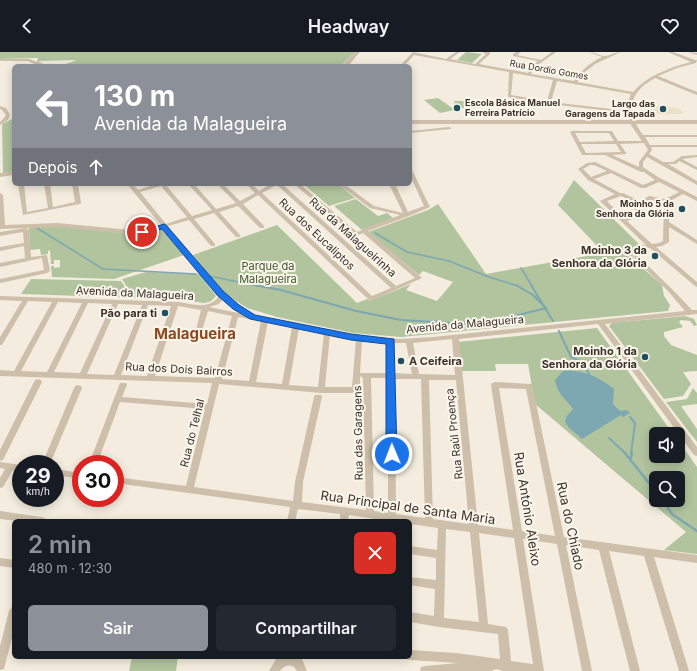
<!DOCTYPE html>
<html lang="pt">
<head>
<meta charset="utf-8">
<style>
	body { margin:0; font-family:Inter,sans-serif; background:#242831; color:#f1f3f6; height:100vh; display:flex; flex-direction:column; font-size:15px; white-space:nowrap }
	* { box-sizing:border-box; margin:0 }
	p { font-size:13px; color:#9ea1a6 }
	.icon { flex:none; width:22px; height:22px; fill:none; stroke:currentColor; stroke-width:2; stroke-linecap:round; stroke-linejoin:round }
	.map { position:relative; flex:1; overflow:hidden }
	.side { position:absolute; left:12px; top:467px; width:400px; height:140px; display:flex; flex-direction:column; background:#171b24; border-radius:6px; box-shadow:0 2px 10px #0003 }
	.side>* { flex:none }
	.hud { position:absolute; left:12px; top:12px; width:400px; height:122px; border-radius:6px; box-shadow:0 2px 10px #0003; background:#8c9099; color:#fff; overflow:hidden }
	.tools { position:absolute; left:649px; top:375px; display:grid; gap:8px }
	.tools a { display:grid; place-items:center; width:36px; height:36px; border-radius:6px; background:#171b24; box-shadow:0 2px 10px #0003; font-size:20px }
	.speed { position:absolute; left:12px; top:403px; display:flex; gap:8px; font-size:20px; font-weight:700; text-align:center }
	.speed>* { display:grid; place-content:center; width:52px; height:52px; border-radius:50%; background:#171b24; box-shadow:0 2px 10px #0003; line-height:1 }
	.speed small { font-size:10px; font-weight:400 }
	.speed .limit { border:6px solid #d22; background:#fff; color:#111 }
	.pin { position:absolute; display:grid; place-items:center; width:34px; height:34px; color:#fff; margin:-17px; border:2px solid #fff; border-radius:50%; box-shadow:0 1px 4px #0007 }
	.me { position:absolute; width:44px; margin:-22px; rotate:359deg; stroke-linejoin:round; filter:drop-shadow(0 0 3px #0008) }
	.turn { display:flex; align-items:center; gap:14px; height:84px; padding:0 16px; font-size:18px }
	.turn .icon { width:52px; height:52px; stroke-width:2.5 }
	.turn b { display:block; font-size:28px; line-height:34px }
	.then { display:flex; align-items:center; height:38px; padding:0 16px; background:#0003; gap:8px; font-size:15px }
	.round { display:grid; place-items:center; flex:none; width:42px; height:42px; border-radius:6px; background:#242831 }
	.summary { display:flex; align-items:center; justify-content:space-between; height:68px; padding:0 16px }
	h1 { font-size:24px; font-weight:600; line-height:30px; color:#8c9099 }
	.primary-button { display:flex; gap:8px; margin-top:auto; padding:8px 16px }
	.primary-button a { flex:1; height:46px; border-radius:6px; background:#8c9099; color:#fff; font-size:16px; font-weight:600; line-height:46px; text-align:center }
	.primary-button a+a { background:#242831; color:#f1f3f6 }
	header { display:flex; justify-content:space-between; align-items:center; height:52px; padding:0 16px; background:#171b24; font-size:18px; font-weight:600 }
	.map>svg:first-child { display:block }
	.green { fill:#b1c49e; fill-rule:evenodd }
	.plaza { fill:#ece1c6 }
	.water { fill:#7da8b2 }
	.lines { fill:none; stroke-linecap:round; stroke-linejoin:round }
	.stream-far2 { stroke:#7da8b2; stroke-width:1.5 }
	.stream-far1 { stroke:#7da8b2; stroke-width:2 }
	.stream { stroke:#7da8b2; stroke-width:2.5 }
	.minor { fill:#cdbfaa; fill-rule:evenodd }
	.tertiary { fill:#cdbfaa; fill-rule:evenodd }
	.route { fill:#1a73e8; stroke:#114b97 }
	.poi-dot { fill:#1e4f5d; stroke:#fbf6ec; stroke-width:1.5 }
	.labels { text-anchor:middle; stroke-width:4; stroke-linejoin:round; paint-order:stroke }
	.far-street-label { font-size:9px; fill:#3a312a; stroke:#fbf6ec }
	.far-poi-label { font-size:9px; font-weight:bold; fill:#3a312a; stroke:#fbf6ec; text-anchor:end }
	.street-label { font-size:11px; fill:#3a312a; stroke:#fbf6ec }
	.poi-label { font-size:11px; font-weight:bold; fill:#3a312a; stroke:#fbf6ec; text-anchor:end }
	.park-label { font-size:11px; fill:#42592d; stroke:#fbf6ec }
	.near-street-label { font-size:13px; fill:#3a312a; stroke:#fbf6ec }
	.district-label { font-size:15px; font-weight:bold; fill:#8c4a20; stroke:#fbf6ec }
</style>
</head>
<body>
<header><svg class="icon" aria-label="back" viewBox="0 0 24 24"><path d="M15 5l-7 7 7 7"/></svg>Headway<svg class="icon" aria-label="heart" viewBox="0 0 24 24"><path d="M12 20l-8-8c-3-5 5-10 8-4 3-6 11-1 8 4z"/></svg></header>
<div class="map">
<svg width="697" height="619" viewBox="0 0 697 619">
	<rect width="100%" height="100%" fill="#f4eddf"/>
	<!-- green -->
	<g class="green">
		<path d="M0,0H355L341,14H60L77,8L38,9L47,14L37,10L38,6L0,7Z"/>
		<path d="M466,0L482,2L472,11L457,8Z"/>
		<path d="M438,46L455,58L440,61L424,48Z"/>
		<path d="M454,49H476L479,56H456Z"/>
		<path d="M14,66V120L3,121L2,72Z"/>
		<path d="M574,128L640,193L645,192L635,197L632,202L637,211L662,233L664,244L670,253L668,259L401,285L353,281L277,265L247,256L222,240L193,203L277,173L357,251L367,247L370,249L411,232L406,238L437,249L453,230L423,219L419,223L368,180L428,158L438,152L486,222L604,201L558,153Z"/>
		<path d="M303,132H338L355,146L329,154Z"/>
		<path d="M356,147L378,164L387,161L393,166L362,178L334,154Z"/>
		<path d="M62,174L132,181L162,177L184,203L114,227L52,225L51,214H54V216L60,215V208H54V212H51L50,198L48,199V202L41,203L40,197L30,198L29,175Z"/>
		<path d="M146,220L199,222L216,244L211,249L205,251L171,247L21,242L31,227L121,229L125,235H127L122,227Z"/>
		<path d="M685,264L694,267L697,273L694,274L690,269L681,268L679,270L683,275L664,280V284L671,293L697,303V319L683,320L691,332L683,344L664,347L609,274L612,271Z"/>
		<path d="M597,276L673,382H656V404H678V388L697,415V502L664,498L686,480L535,352L528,312H495L496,319H461L457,290ZM656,426H678V448H656Z"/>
		<path d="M693,336L697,341V352L681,354L697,377V390L666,350L687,347Z"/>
		<path d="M132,605H178L176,619H129Z"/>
	</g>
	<!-- plaza -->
	<path class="plaza" d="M642,52L678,56L684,62H645L644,59H645Z"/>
	<!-- water -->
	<path class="water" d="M563,319C581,317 600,325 614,337L613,352L620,359L627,358L630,361L623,365L621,363L582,387L569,376L565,370L566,365L573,357C566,347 557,342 555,328Z"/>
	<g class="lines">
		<!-- stream-far2 -->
		<g class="stream-far2">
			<path d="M37,176L103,217L196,222"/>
			<path d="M375,181L407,200L449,209L489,225L518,234"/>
			<path d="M521,216L532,234"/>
			<path d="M209,224L259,234"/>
		</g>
		<!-- stream-far1 -->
		<g class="stream-far1">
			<path d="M254,233L281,238L356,259L401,268L468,272L498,268L546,256"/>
			<path d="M516,233L533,243L546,256"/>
			<path d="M531,233L553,269"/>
			<path d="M559,279L571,305L583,311L590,324"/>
			<path d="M630,365L635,371L631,402"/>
			<path d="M609,386L626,402"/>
		</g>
		<!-- stream -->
		<g class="stream">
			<path d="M625,401L656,440"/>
			<path d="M631,406L632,401"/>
			<path d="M662,448L672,462L697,479"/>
		</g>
		<!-- minor -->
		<g class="minor">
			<path d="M413,0L446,7L456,0H460L450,7L475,12L486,2L482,0H490V2L479,12L528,21L533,13L538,9L513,4V2L516,0H521L517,3L541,8L552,0H556L535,15L531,22L574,29C581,18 590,11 602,5L589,0C595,0 600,4 605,4C609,4 615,0 621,0L595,12L585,20L577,30L633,40C648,23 669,16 691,10L668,0H673L695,8H697L696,11L677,16L658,24L697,40V43L655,26C629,40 625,59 643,83H697V85H645L650,93H697V95H651L652,98L649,102L663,110H673L682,104L697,103V105L682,107L697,115V118L679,109L676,112H668L697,129V133L647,105L643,110V115L658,125L697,145V149L683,142L670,149L669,170L697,188V192L669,175V190L662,194L656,195L697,230V235L695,234L650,196L640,197L638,201L641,207L671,236L692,258H697V262L605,272L697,395V404L694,403L598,272L459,287L478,473L513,478L491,333L492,331L495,330L532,332L564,485L697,503V511L654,505L689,619H679L644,504L609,499L640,619H630L599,498L566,493L592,619H582L557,492L523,487L544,619H503L496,617L492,619H420L421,615L425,614L458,611L410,608L406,607V605H410V598L456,601L500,607L498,582L439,575L410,570V560L434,564L435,537L410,533V525L436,528V506L410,502V494L437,498L438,476L410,472V469H389L349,463L348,469H340V462L298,457L295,469H287L290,455L115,431V425L186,434L205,357L120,350L97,412H89L120,331H126L127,333L122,345L207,352L212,331L0,324V318L14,319L52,250L28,249L2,293H0V285L22,249L0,248V244L179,250C192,252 209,258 218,245L217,241L163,176L146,181L131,182L57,175L0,177V141L3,143L5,173L57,171L131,178L146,177L161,173L127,132H133L138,138L156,132H165L192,164L212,158L188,132H194L216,157L236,151L217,132H223L240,149L255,141L246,132H252L259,139L271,132H282L396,234L415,226L363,181L356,184L354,183L294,132H300L357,180L400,163L370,156L338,132H344L374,154L403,161L389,132H395L408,160L424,154L410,123V117L412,118L430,155L409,164L368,179L422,226L371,249L369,248L258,143L243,152L264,174V176H260L238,154L219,160L240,183V185H236L214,161L194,167L215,192V194H211L189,168L168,174L222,240L251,261L252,263L375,286L401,287L433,285L685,259L667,238L637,209L632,201L636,195L646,193L600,149L615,142L588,128L578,117L587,111L595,110L643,133L655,128L644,120H641L605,103H582L570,80L572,79H612L618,89H642L631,73L628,61L549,52L508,45L509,20L414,3L404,14H400ZM513,21L553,28L547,49L511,43ZM557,29L631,42L627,52L628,59L551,50ZM575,81H609L614,89L580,90ZM644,91L648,98L639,110V115L612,103L626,102V101L620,92ZM581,92H616L621,100L586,101ZM590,113H594L607,119L591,125L583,117ZM611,121L641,136H645L659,130L679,140L665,147L649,144L640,149L623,141H620L594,127ZM277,133L391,236L372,244L262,141ZM161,134L187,165L166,172L140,140ZM621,144L637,152L634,155L636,162L624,167L607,149ZM650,148L664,150L663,189L659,191L652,192L627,169L641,164L642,163L640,155L642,152ZM223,247L243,262L209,255L219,252ZM58,250L82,251L47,320L21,319ZM88,251L112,252L80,321L54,320ZM118,252L142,253L114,323L87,322ZM148,253L171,254L147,324L121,323ZM178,254L201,258L195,282L198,284L201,282L208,259L232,264L215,326L155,324ZM238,265L261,269L249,329L222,327ZM268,270L292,275L282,332L256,330ZM299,276L324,281L318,335L289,333ZM330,282L356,287L352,335H325ZM452,287L455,323L419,322L413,291ZM362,288L375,290L388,291V321H360ZM394,291H406L412,322L395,321ZM360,324L363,326L366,458L302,450L303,430L322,345L321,343H315L314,345L295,430L293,449L194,435L219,332L321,341H352L359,338L360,336ZM371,326H388V461L374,459ZM395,327H421L425,466L396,462ZM429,328H456L469,472L433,467ZM499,336L526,337L555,484L522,479ZM446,477L470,480L479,570L444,566ZM479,481L514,486L533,612L511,609L508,578L506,575L488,572Z"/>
			<path d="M689,0L697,1V3L690,1Z"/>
			<path d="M0,54L6,56L10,63L8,68L0,73V70L4,66L6,63L2,58L0,57Z"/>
			<path d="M449,75L451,76V77L410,81V79Z"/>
			<path d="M18,132H24L27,160L48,156L44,132H50L53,155L75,150L72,132H78L81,151L80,152L23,163Z"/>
			<path d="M26,176L29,178L31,205L47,203L50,219L47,221L0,231V227L44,218L42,206L0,215V211L25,206L24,194L0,199V195L24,191L23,180L0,184V180Z"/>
			<path d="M38,327L41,328L42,330L3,408L0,409V398L35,328Z"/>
			<path d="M78,333L81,334L82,336L50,412H42L74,336L75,334Z"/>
			<path d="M0,410L21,413V419L13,418L3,435L0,436V426L5,417L0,416Z"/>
			<path d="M55,417L81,421V427L55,423Z"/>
			<path d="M0,459L42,465L45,466L46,469H16L0,467Z"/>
			<path d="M0,506L14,508V516L0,514Z"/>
			<path d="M14,554V578L5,613L4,617L0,618V594L9,559L11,556Z"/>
			<path d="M283,605H296L302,607L307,619H297L294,615C288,612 284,614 280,619H269L276,607Z"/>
		</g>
		<!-- tertiary -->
		<g class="tertiary">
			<path d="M355,0H360L348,14H342Z"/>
			<path d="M0,7H29L46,14H39L28,9H0Z"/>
			<rect x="410" y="68" width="287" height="4"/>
			<path d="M14,119V123L0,125V121Z"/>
		</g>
	</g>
	<!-- route -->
	<path class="route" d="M164,172L166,173L223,239L239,253L255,263L351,282L394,287L397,402L395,405L392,407L386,402V292L351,288L250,267L233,257L217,243L162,177L142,182L139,180Z"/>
	<!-- markers -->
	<g class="poi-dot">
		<circle cx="457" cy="56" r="4"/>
		<circle cx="663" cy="57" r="4"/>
		<circle cx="682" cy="157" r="4"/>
		<circle cx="655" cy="204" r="4"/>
		<circle cx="165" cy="261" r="4"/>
		<circle cx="645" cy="305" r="4"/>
		<circle cx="401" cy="309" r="4"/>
	</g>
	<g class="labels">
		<!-- far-street labels -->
		<g class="far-street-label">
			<text transform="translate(549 18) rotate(10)" y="3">Rua Dordio Gomes</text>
		</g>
		<!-- far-poi labels -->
		<g class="far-poi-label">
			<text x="465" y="54" text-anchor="start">Escola Básica Manuel<tspan x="465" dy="10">Ferreira Patrício</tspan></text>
			<text x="655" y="55">Largo das<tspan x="655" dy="10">Garagens da Tapada</tspan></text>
			<text x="674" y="155">Moinho 5 da<tspan x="674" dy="10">Senhora da Glória</tspan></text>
		</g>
		<!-- street labels -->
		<g class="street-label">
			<text transform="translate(317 182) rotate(43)" y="4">Rua dos Eucaliptos</text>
			<text transform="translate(353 185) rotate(42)" y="4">Rua da Malagueirinha</text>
			<text transform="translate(135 241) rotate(3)" y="4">Avenida da Malagueira</text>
			<text transform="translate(465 272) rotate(-5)" y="4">Avenida da Malagueira</text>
			<text transform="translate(179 317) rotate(3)" y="4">Rua dos Dois Bairros</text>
			<text transform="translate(192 381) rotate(-76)" y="4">Rua do Telhal</text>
			<text transform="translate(358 381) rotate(-91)" y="4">Rua das Garagens</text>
			<text transform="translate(454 382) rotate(-96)" y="4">Rua Raúl Proença</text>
		</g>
		<!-- poi labels -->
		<g class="poi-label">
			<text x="647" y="202">Moinho 3 da<tspan x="647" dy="13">Senhora da Glória</tspan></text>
			<text x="157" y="265">Pão para ti</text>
			<text x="637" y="303">Moinho 1 da<tspan x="637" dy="13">Senhora da Glória</tspan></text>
			<text x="409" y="313" text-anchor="start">A Ceifeira</text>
		</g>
		<!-- park labels -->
		<g class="park-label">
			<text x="268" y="218">Parque da<tspan x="268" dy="13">Malagueira</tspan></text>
		</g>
		<!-- near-street labels -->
		<g class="near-street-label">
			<text transform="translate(408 455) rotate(8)" y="5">Rua Principal de Santa Maria</text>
			<text transform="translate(528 457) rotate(81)" y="5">Rua António Aleixo</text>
			<text transform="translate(571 474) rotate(78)" y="5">Rua do Chiado</text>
		</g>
		<!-- district labels -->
		<g class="district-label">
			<text x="195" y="287">Malagueira</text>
		</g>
	</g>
</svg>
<div class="tools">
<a><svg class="icon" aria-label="sound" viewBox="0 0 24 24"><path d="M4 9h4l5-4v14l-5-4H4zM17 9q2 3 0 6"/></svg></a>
<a><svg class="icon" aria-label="search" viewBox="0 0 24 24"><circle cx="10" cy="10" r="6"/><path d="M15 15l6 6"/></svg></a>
</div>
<div class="speed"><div>29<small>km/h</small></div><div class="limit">30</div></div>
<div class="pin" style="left:142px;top:180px;background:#d93025"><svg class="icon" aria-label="arrive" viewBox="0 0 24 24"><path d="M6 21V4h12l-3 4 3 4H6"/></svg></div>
<svg class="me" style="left:392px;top:402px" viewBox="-20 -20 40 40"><circle r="17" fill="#1a73e8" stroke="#fff" stroke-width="3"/><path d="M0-11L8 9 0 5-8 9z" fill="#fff"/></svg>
<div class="hud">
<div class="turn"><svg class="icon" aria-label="left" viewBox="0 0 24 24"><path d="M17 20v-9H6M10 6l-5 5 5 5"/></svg><div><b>130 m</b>Avenida da Malagueira</div></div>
<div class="then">Depois<svg class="icon" aria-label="ahead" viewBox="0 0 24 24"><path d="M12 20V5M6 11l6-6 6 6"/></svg></div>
</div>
<section class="side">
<div class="summary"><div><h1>2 min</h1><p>480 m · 12:30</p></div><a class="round" style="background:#d93025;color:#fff"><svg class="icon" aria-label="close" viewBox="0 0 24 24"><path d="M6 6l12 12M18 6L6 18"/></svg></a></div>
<div class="primary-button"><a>Sair</a><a>Compartilhar</a></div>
</section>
</div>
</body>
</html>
